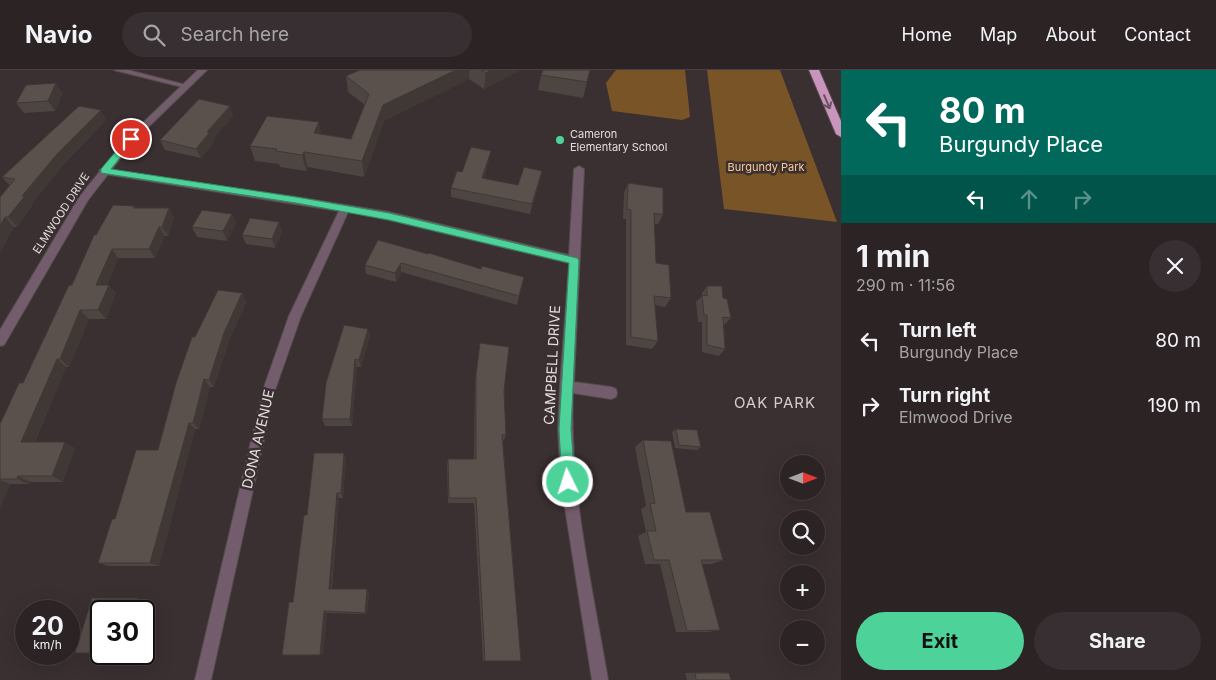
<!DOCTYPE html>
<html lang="en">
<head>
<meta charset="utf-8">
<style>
	body { margin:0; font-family:Inter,sans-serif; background:#382f32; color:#f1f3f6; height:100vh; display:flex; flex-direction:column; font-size:19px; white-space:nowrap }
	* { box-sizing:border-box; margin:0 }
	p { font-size:16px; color:#a6a4a7 }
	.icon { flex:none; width:28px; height:28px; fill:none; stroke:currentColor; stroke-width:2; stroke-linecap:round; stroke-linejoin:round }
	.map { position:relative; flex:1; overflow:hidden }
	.sheet { display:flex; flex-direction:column; background:#2c2325; width:375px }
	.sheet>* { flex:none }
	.banner { background:#00695c; color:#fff; overflow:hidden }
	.needle { width:32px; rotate:90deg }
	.buttons { position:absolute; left:780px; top:385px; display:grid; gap:10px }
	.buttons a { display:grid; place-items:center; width:45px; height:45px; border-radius:50%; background:#2c2325; box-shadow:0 5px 20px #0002,0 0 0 1px #484042; font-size:25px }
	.speed { position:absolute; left:15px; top:530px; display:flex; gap:10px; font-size:25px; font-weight:700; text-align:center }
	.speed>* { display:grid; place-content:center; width:65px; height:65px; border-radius:50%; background:#2c2325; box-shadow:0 5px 20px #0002,0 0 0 1px #484042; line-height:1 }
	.speed small { font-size:12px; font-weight:400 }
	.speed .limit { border:2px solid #111; border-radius:8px; background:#fff; color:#111 }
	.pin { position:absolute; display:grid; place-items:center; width:42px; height:42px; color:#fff; margin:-21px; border:2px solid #fff; border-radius:50%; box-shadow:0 1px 5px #0007 }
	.me { position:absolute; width:55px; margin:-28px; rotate:356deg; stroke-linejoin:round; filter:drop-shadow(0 0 4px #0008) }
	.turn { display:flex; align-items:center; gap:18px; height:105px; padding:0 15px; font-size:22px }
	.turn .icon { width:65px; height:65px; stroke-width:2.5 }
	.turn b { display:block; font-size:35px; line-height:42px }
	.lanes { display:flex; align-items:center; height:48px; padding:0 15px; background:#0003; justify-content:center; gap:25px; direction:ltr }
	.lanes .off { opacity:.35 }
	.round { display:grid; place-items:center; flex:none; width:52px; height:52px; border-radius:26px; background:#382f32 }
	.summary { display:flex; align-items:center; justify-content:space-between; height:85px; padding:0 15px }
	h1 { font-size:30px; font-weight:700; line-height:38px }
	.primary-button { display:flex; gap:10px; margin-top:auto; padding:10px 15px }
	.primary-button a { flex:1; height:58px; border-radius:30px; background:#4dd39a; color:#111; font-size:20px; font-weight:700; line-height:58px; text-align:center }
	.primary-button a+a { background:#382f32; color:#f1f3f6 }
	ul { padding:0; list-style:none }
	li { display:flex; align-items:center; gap:15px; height:65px; padding:0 15px }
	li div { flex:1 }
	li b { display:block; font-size:19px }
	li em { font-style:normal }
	header { display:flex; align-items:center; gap:30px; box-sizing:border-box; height:70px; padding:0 25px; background:#2c2325; border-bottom:1px solid #484042 }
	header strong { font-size:24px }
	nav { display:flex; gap:28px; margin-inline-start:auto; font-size:18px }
	.search { width:350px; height:45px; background:#382f32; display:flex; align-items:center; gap:12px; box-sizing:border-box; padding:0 18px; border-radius:28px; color:#a6a4a7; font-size:19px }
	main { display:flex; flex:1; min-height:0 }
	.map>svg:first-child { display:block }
	.green { fill:#795427 }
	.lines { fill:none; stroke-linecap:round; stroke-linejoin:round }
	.minor-casing { stroke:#554b4d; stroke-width:2 }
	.tertiary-casing { stroke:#554b4d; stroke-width:2 }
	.motorway-casing { stroke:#554b4d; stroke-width:2 }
	.minor { fill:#735d6c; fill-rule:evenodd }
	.tertiary { fill:#735d6c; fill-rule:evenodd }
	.motorway { fill:#ca95bc; fill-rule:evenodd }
	.wall { fill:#4d4541 }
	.shaded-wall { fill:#3f3835 }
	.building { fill:#5a504c; stroke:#3f3835 }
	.oneway { stroke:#6c5362 }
	.route { fill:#4dd39a; stroke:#328964 }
	.poi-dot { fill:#4dd39a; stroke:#3a2f31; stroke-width:2 }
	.labels { text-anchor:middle; stroke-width:5; stroke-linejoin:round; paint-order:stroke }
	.far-poi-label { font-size:11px; fill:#e3dcdd; stroke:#3a2f31; text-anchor:start }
	.far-park-label { font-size:11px; fill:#fccb95; stroke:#3a2f31 }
	.far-street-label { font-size:11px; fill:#e3dcdd; stroke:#3a2f31 }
	.street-label { font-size:14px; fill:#e3dcdd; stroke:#3a2f31 }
	.neighbourhood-label { font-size:15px; letter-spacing:1px; fill:#d7cacb; stroke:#3a2f31 }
</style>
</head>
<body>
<header>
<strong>Navio</strong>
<div class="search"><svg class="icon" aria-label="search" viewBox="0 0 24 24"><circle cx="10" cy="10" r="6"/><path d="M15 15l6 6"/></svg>Search here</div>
<nav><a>Home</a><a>Map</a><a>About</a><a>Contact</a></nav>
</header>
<main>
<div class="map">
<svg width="841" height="610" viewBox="0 0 841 610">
	<rect width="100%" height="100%" fill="#3a2f31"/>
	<!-- green -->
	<g class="green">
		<path d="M617,0H685L690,47L682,50L612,41L606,13L615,1Z"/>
		<path d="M707,0H780L837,152L724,139Z"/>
	</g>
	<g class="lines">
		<defs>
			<g id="minor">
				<path d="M114,0H128L190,16L186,18Z"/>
				<path d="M579,96L584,99L574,312L611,317L616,319L617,323L616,327L611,329L573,323C569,419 592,515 608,610H592L561,412L558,359L560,316L569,193L389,150L348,142L301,246L275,320L211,610H195L263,320L289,246L339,141L104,104L99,101L101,99L296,127L389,142L569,185L574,99Z"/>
			</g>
			<path id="tertiary" d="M198,0H207L134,71L88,130L4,275L0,276V260L80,126L128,67Z"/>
			<path id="motorway" d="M809,0H819L841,51V67L836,64Z"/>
		</defs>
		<!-- minor casing -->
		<use href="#minor" class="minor-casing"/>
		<!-- tertiary casing -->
		<use href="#tertiary" class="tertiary-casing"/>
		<!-- motorway casing -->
		<use href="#motorway" class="motorway-casing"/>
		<!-- minor -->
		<use href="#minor" class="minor"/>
		<!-- tertiary -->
		<use href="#tertiary" class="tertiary"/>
		<!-- motorway -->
		<use href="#motorway" class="motorway"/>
	</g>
	<!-- wall -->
	<g class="wall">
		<path d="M360,0H520L484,19L469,9L384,51L364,107L308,97L306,101L280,97L279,94L255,91L250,76L321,64L351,69L365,35L348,22L346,6Z"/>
		<path d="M541,5L587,12L583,28L538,20Z"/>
		<path d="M63,23L55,41L24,43L16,33Z"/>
		<path d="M230,36L233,46L213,69L214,72L201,88L165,80L160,70Z"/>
		<path d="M106,50L65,93L31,134L33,135L17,157H14L0,182L9,115L2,107Z"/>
		<path d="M489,90L484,108L518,115L540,111L530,144L451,127V118L462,102Z"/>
		<path d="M628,113L663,145L658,154H654L656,193L671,228L665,237L655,235L658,271L652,279L626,275V149H623L624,123Z"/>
		<path d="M134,136L135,138H169L174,148L168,166H165L155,188H118L107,215L116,223L106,249H89L69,297H66L35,372L75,378L63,412H30L29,414H10L0,438V354L23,313L96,165Z"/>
		<path d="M232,144L236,153L227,171L197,167L192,157Z"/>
		<path d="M279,152L282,162L275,178L246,174L242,165Z"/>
		<path d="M378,170L481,199L524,207L517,235L401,202L396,212L366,204L365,195Z"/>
		<path d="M707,216L723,228L731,248L724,255L725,279L719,286L702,282V252H698L696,232L702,226V223Z"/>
		<path d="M242,223L246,232L229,271L214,317H210L199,359H195L159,496H108L98,493L115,449L158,380L195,267Z"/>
		<path d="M368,259L370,267L361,297H357L352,356H325L322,349Z"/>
		<path d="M479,281L504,321L506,365L503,372L521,591H483L474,433H448L447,395L448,389H474L475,312Z"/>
		<path d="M676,359L701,377L697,380L675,378L672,362Z"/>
		<path d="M643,370L686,442L723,490L712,494H702L720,560L708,562H676L660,494H645L638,466L646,462L641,439L646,436L635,377Z"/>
		<path d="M346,388L343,428H339L332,519H367L369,522L367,544L327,543L323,585H282L293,532L307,445Z"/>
		<path d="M718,602L729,603L731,610H687L685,603Z"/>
	</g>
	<!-- shaded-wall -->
	<g class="shaded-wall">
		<path d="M456,0H469V9L384,51L364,107L362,91L383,35Z"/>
		<path d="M491,0H520L484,19L486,3Z"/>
		<path d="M56,13L63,23L55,41L48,31Z"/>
		<path d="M230,36L233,46L213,69L214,72L201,88L196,79L207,62Z"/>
		<path d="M101,40L106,50L65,93L31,134L33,135L17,157L8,147L22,126L58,83Z"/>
		<path d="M319,52L322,68L314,63Z"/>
		<path d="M491,81L489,90L481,117L482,108Z"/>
		<path d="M304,82L308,97L306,101L302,85Z"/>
		<path d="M542,101L540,111L530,144L532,134Z"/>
		<path d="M169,138L174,148L168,166L162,157Z"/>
		<path d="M232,144L236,153L227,171L223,161Z"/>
		<path d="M5,147L14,157L0,182V156Z"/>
		<path d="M279,152L282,162L275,178L272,169Z"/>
		<path d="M159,157L165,166L155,188L149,179Z"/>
		<path d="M112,179L118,188L104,223L96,215Z"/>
		<path d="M401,193V202L396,212L395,203Z"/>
		<path d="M109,215L116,223L106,249L98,240Z"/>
		<path d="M242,223L246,232L229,271L214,317L209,310L224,263Z"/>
		<path d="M80,240L89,249L69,297L60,289Z"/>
		<path d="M368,259L370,267L361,297L359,290Z"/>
		<path d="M57,289L66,297L32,378L21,372Z"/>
		<path d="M355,289L357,297L352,356L350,349Z"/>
		<path d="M204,309L210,317L199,359L193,353Z"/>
		<path d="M189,353L195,359L159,496L150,493Z"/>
		<path d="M65,372L75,378L63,412L52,406Z"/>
		<path d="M344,383L346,388L343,428L341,423Z"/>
		<path d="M18,406L30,412L29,414L17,409Z"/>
		<path d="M0,410L10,414L0,438Z"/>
		<path d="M337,423L339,428L331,521L329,519Z"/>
		<path d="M367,519L369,522L367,544L365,543Z"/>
		<path d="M138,528L147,530L144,541H134Z"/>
		<path d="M324,541L327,543L323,585H320Z"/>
	</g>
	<!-- building -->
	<g class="building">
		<path d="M360,0H456L383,35L362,91L304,82L302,85L276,81L277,79L250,76L267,46L319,52L314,63L351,69L369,24L346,6Z"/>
		<path d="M481,0H491L486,3Z"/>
		<path d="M543,0H590L587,12L541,5Z"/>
		<path d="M56,13L48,31L16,33L26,15Z"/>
		<path d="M199,29L230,36L207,62H210L196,79L160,70Z"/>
		<path d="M79,36L101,40L58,83L22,126H25L8,147H5L0,156V127L15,109L2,107Z"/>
		<path d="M471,77L491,81L482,108L518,115L524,97L542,101L532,134L451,118L457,101L462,102Z"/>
		<path d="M628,113L663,118V145L654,143L656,193L669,195L671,228L654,226L658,271L631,267V140L627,139Z"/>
		<path d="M113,135L134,136L133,138H169L162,157H159L149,179H112L96,215H109L98,240H80L60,289H57L21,372H65L52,406H18L17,409H0V354L19,313H23L69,215H72L94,165H96Z"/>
		<path d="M202,140L232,144L223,161L192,157Z"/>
		<path d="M250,148L279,152L272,169L242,165Z"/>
		<path d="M378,170L428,184L429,183L481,199L482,196L524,207L519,226L401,193L395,203L365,195Z"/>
		<path d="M707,216H722L723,228L727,229L731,248L723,247L725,279L707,275V245H704L702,225L707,226Z"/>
		<path d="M218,220L242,223L224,263L209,310L204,309L193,353H189L150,493H98L112,449H115L136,380H158L176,313L192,267H195Z"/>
		<path d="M344,255L368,259L359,290L355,289L350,349H322L326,313Z"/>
		<path d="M480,273L509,277L504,321L506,365H502L521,591H485L476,428H449L448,389H476V304Z"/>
		<path d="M676,359L697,360L701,377L679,375Z"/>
		<path d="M643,370L671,371L686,442H710L723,490H701L720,560L687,561L669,490H654L647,461H656L650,434L655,433Z"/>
		<path d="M314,383H344L341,423H337L329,519H367L365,543L324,541L320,585H282L289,532H293L304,445H307Z"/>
		<path d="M92,528H138L134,541H101V583H75Z"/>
		<path d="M695,603H729L731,610H696Z"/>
	</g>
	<!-- one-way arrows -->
	<defs><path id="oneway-shaft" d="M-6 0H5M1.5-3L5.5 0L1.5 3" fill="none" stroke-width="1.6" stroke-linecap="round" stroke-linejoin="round" transform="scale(1.25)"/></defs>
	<use class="oneway" href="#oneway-shaft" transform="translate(827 32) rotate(67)"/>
	<!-- route -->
	<path class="route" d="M128,67L135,69L111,99L296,127L389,143L577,188L579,190L571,359L575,412L573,416L568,418L564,416L562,412L559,359L569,193L389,150L296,133L101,103V99Z"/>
	<!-- markers -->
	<circle class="poi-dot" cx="560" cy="70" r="5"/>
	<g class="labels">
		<!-- far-poi labels -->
		<g class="far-poi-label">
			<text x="570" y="68">Cameron<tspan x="570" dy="13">Elementary School</tspan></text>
		</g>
		<!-- far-park labels -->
		<g class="far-park-label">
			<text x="766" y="101">Burgundy Park</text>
		</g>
		<!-- far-street labels -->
		<g class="far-street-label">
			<text transform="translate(61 143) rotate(-57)" y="4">ELMWOOD DRIVE</text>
		</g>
		<!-- street labels -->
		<g class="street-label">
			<text transform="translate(552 295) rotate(-87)" y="5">CAMPBELL DRIVE</text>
			<text transform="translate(258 369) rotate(-77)" y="5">DONA AVENUE</text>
		</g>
		<!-- neighbourhood labels -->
		<g class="neighbourhood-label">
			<text x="775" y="338">OAK PARK</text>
		</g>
	</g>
</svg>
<div class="buttons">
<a><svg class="needle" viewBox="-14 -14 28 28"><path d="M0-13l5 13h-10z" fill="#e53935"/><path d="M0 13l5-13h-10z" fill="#a6a4a7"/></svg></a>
<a><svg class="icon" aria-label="search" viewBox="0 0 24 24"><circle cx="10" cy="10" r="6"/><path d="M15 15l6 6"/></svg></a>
<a>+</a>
<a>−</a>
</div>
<div class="speed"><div>20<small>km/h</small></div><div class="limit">30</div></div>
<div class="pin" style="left:131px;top:69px;background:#d93025"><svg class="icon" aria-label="arrive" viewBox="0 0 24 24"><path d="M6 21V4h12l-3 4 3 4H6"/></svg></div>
<svg class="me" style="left:568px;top:412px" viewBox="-20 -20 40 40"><circle r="17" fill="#4dd39a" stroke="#fff" stroke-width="3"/><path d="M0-11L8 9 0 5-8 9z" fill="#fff"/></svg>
</div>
<section class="sheet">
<div class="banner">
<div class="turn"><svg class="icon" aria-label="left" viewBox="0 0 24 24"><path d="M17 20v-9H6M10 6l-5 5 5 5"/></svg><div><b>80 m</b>Burgundy Place</div></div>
<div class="lanes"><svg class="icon" aria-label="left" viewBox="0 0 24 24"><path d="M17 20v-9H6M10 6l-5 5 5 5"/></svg><svg class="icon off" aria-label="ahead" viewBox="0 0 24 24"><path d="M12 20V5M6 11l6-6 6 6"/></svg><svg class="icon off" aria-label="right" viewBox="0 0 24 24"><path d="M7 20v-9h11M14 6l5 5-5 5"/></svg></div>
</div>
<div class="summary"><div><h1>1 min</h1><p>290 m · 11:56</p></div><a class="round"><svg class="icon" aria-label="close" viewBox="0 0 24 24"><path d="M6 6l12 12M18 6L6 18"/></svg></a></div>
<ul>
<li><svg class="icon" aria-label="left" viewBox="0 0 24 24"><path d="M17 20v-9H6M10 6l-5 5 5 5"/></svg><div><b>Turn left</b><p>Burgundy Place</p></div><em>80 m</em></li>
<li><svg class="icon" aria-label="right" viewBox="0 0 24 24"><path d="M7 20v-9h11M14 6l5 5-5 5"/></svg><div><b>Turn right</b><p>Elmwood Drive</p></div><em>190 m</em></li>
</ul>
<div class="primary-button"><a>Exit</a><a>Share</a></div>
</section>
</main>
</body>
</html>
